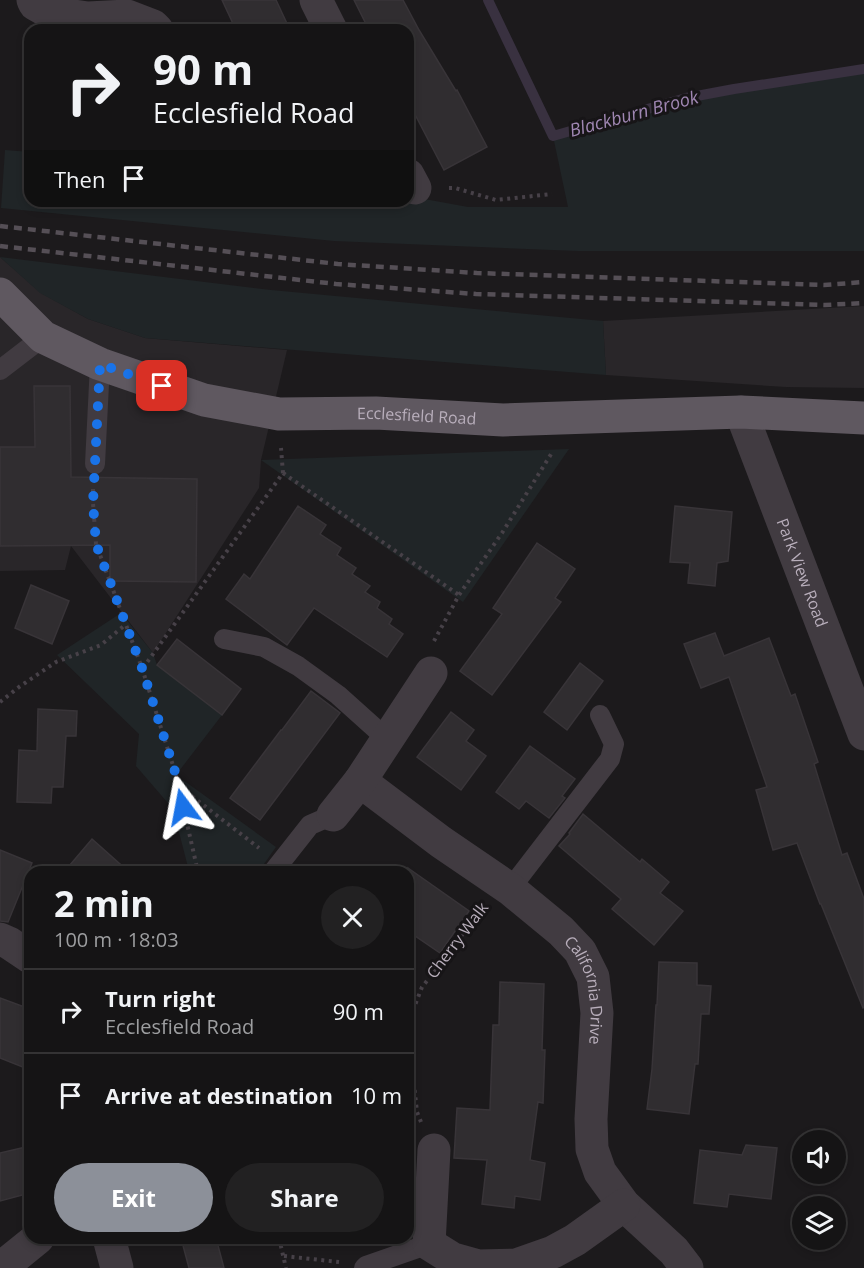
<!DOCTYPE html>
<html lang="en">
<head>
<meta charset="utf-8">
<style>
	body { margin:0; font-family:"Open Sans",sans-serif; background:#222122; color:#f1f3f6; height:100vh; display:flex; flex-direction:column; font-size:22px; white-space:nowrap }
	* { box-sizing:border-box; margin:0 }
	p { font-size:20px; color:#9d9ea0 }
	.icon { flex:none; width:33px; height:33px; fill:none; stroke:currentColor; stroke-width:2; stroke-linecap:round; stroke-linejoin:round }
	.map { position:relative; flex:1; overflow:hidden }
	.panel { position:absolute; left:24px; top:866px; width:390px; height:378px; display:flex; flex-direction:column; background:#151415; border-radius:18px; box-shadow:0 3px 9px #0003,0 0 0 2px #343334 }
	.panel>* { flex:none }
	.hud { position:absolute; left:24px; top:24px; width:390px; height:183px; border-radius:18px; box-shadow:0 3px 9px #0003,0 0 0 2px #343334; background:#151415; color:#f1f3f6; overflow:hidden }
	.fabs { position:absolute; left:792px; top:1130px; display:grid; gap:12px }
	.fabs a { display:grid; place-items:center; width:54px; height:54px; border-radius:50%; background:#151415; box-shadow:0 3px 9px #0003,0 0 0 2px #343334; font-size:30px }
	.pin { position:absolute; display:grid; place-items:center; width:51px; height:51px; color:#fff; margin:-26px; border-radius:12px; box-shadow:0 3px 9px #0006 }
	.me { position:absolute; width:66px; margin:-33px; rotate:347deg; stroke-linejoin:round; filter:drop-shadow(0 0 4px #0008) }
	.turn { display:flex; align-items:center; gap:21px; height:126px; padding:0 30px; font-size:27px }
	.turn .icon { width:78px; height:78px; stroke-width:2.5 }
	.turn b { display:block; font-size:42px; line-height:51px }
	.then { display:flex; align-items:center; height:57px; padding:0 30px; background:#0003; gap:12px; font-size:22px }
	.round { display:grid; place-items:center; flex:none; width:63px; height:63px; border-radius:32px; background:#222122 }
	.overview { display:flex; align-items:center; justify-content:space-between; height:102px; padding:0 30px }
	h1 { font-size:36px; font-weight:700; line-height:45px }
	.action { display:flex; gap:12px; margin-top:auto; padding:12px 30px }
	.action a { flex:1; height:69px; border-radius:36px; background:#8c9099; color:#fff; font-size:24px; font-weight:700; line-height:69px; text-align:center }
	.action a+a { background:#222122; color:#f1f3f6 }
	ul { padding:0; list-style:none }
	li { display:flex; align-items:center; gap:18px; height:84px; padding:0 30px; border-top:2px solid #343334 }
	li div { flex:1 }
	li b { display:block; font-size:22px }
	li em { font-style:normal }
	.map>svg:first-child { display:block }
	.built { fill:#292629 }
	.green { fill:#202527 }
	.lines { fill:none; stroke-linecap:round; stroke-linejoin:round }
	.stream { stroke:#393140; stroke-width:10 }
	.building { fill:#302d30; stroke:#383438; stroke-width:1.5 }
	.path { stroke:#474148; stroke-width:4; stroke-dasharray:3 4.5; stroke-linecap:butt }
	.lane { stroke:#413b41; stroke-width:20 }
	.street { stroke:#413b41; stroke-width:33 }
	.primary { stroke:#5f5860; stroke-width:33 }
	.rail { stroke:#554f56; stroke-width:4.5; stroke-dasharray:8 6; stroke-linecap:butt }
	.route { stroke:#1a73e8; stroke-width:10; stroke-dasharray:0 18 }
	.labels { text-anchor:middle; stroke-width:6; stroke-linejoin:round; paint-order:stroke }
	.street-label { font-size:16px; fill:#b8aebb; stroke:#171517 }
	.water-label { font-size:18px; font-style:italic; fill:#a087b3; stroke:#171517 }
</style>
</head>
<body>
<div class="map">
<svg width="864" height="1268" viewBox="0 0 864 1268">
	<rect width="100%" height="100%" fill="#1c1a1c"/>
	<!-- built -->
	<g class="built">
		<path d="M0,257L41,293L88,319L145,338L287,350L261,460L259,488L153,653L71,546L65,570L0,571Z"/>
		<path d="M864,306V388L786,387L606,375L603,321Z"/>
	</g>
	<!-- green -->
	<g class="green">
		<path d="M864,69V251H578L334,241L1,208L5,150L30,152V201H408V196L468,207H568L553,136L686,98L734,89Z"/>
		<path d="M0,257L271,290L603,321L606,375L145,338L88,319L40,293Z"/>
		<path d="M569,449L463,602L261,460Z"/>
		<path d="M121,613L153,653L157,665L222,715L176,775L276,847L259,871H189L173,809L136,766L139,734L57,655Z"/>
	</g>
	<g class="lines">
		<!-- stream -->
		<path class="stream" d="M488,0L553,136L686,98L734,89L864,69"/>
	</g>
	<!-- building -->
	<g class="building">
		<path d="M222,0H276L290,30H236Z"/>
		<path d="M354,0H403L419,30L456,91L457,90L487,147L444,170L408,101V30H369Z"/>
		<path d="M34,386H70L71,477L197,479L196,582L110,581V545L0,546V447H35Z"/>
		<path d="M298,506L326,525L320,534L341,548L337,555L356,568L352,574L370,586L365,592L380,602L377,608L392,619L389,624L403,634L387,657L314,608L287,645L226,599L244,574L250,579Z"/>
		<path d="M675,506L732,512L728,561L717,563L715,586L688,583L690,563L670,562Z"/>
		<path d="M537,543L575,569L555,598L561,602L492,695L460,671L502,614L493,608Z"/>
		<path d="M31,585L69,601L52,644L15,628Z"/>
		<path d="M715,633L724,656L769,638L791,696L795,694L818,762L814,764L842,855L847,853L864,899V1007L863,1008L821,904H820L797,843L773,850L756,790L767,787L729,677L701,688L684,644Z"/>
		<path d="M177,639L241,689L222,715L157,665Z"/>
		<path d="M580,663L603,681L567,730L544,712Z"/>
		<path d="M311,691L340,713L260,820L230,798L281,730H282Z"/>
		<path d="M38,709L77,711L76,736H66L63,787H52L51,803L17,802L19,750L37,751Z"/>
		<path d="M451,712L474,730L466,741L486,756L461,790L417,757Z"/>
		<path d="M530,746L575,779L562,796L565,798L549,818L526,801L519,809L496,792Z"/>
		<path d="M583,814L640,862L642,859L669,882L660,893L683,911L654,945L612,909L621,899L559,846L570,834L569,833Z"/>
		<path d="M92,839L129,872H64Z"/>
		<path d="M0,850L32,863L8,922L0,921Z"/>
		<path d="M408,868L469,911L440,953L408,931Z"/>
		<path d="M659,962L697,963V985L711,986L709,1014H701L698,1064H695L689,1114L647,1109L652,1069L656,1005H657Z"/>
		<path d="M500,982L544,984L542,1050H545L543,1103L538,1102L530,1160L545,1163L540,1200L515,1196L514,1208L482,1204L487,1160L454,1158L457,1108L490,1110L493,1025H499Z"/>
		<path d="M0,998L30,1009V1070L0,1058Z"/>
		<path d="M746,1145L777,1148L771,1199L729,1194L727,1207L694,1203L700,1150L742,1155Z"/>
		<path d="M30,1146V1193L0,1201V1153Z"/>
		<path d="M181,1238H216L224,1268H189Z"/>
	</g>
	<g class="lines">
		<!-- path -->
		<g class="path">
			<path d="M449,188H455L496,200L552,194"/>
			<path d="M283,473L459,595"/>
			<path d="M93,489V503L96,544L142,668L176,775L198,872"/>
			<path d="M434,641L459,595L502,533L553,451"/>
			<path d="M143,668L283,473L281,448"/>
			<path d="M0,702L19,687L56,662L101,645L125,625"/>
			<path d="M180,787L259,848"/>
			<path d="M421,1122L417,1112L412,1066V1013L422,987L448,955L480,909"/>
			<path d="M279,1238L286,1268"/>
			<path d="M284,1256L339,1262"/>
		</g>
		<!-- lane -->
		<g class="lane">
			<path d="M0,370L43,337"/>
			<path d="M95,464L100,364"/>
			<path d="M224,639L264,647L298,666L338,695L387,739"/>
			<path d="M273,872L310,825L333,815"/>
			<path d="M510,889L610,759L614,744L600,715"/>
			<path d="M364,1268L366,1266L429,1244"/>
		</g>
		<!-- street -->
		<g class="street">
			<path d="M33,0L35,4L51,13L88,18L127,16L153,26L157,30"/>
			<path d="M316,0L331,30"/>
			<path d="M408,175L415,188"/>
			<path id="s1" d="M741,412L864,734"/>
			<path id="s2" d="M360,781L441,842L510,889L561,931L580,951L593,977L597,1013L591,1119L592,1149L600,1172L624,1205L674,1251L687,1268"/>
			<path d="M333,815L360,781L431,673"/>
			<path d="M0,939L9,943L30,957"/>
			<path d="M434,1150L429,1244L453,1259L478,1266L516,1265L553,1252L575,1240L624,1205"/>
			<path d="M109,1238L117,1268"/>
			<path d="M1,1268L38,1238"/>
		</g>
		<!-- primary -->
		<path class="primary" id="s3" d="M0,294L43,337L100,364L204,400L279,414L376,413L503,420L741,412L864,418"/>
		<!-- rail -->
		<g class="rail">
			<path d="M0,226L338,264L477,273L824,285L864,282"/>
			<path d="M0,246L336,284L476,294L825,305L864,303"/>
		</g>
	</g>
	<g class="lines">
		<!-- route -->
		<path class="route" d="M162,386L100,364L93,503L96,544L142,668L176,775L183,807"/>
	</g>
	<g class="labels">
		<!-- street labels -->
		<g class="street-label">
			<text dy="6" stroke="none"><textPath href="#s3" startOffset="448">Ecclesfield Road</textPath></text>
			<text dy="6" stroke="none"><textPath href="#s1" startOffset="172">Park View Road</textPath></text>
			<text transform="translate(457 940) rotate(-53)" y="6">Cherry Walk</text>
			<text dy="6" stroke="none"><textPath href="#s2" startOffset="318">California Drive</textPath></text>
		</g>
		<!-- water labels -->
		<g class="water-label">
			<text transform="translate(634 114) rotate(-15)" y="6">Blackburn Brook</text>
		</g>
	</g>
</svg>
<div class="fabs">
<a><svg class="icon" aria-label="sound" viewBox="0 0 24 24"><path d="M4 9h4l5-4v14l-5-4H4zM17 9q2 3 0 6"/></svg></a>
<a><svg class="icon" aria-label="layers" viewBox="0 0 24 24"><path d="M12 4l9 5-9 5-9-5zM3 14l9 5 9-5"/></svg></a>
</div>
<div class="pin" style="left:162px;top:386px;background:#d93025"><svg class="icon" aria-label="arrive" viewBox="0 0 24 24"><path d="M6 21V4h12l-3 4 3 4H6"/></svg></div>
<svg class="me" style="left:183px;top:807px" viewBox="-20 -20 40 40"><path d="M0-17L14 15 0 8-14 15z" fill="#1a73e8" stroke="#fff" stroke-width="4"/></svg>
<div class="hud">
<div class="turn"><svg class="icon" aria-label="right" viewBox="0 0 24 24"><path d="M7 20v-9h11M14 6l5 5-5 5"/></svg><div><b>90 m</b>Ecclesfield Road</div></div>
<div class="then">Then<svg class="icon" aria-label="arrive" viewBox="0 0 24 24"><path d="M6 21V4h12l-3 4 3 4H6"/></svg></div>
</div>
<section class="panel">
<div class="overview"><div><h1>2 min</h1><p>100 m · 18:03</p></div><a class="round"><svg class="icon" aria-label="close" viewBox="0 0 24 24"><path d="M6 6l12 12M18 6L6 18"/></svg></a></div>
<ul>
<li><svg class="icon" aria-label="right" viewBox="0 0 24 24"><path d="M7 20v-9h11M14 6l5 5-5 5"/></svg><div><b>Turn right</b><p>Ecclesfield Road</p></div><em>90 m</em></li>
<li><svg class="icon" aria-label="arrive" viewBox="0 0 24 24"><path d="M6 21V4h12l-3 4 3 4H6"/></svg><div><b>Arrive at destination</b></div><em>10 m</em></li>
</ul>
<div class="action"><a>Exit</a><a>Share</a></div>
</section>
</div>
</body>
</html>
